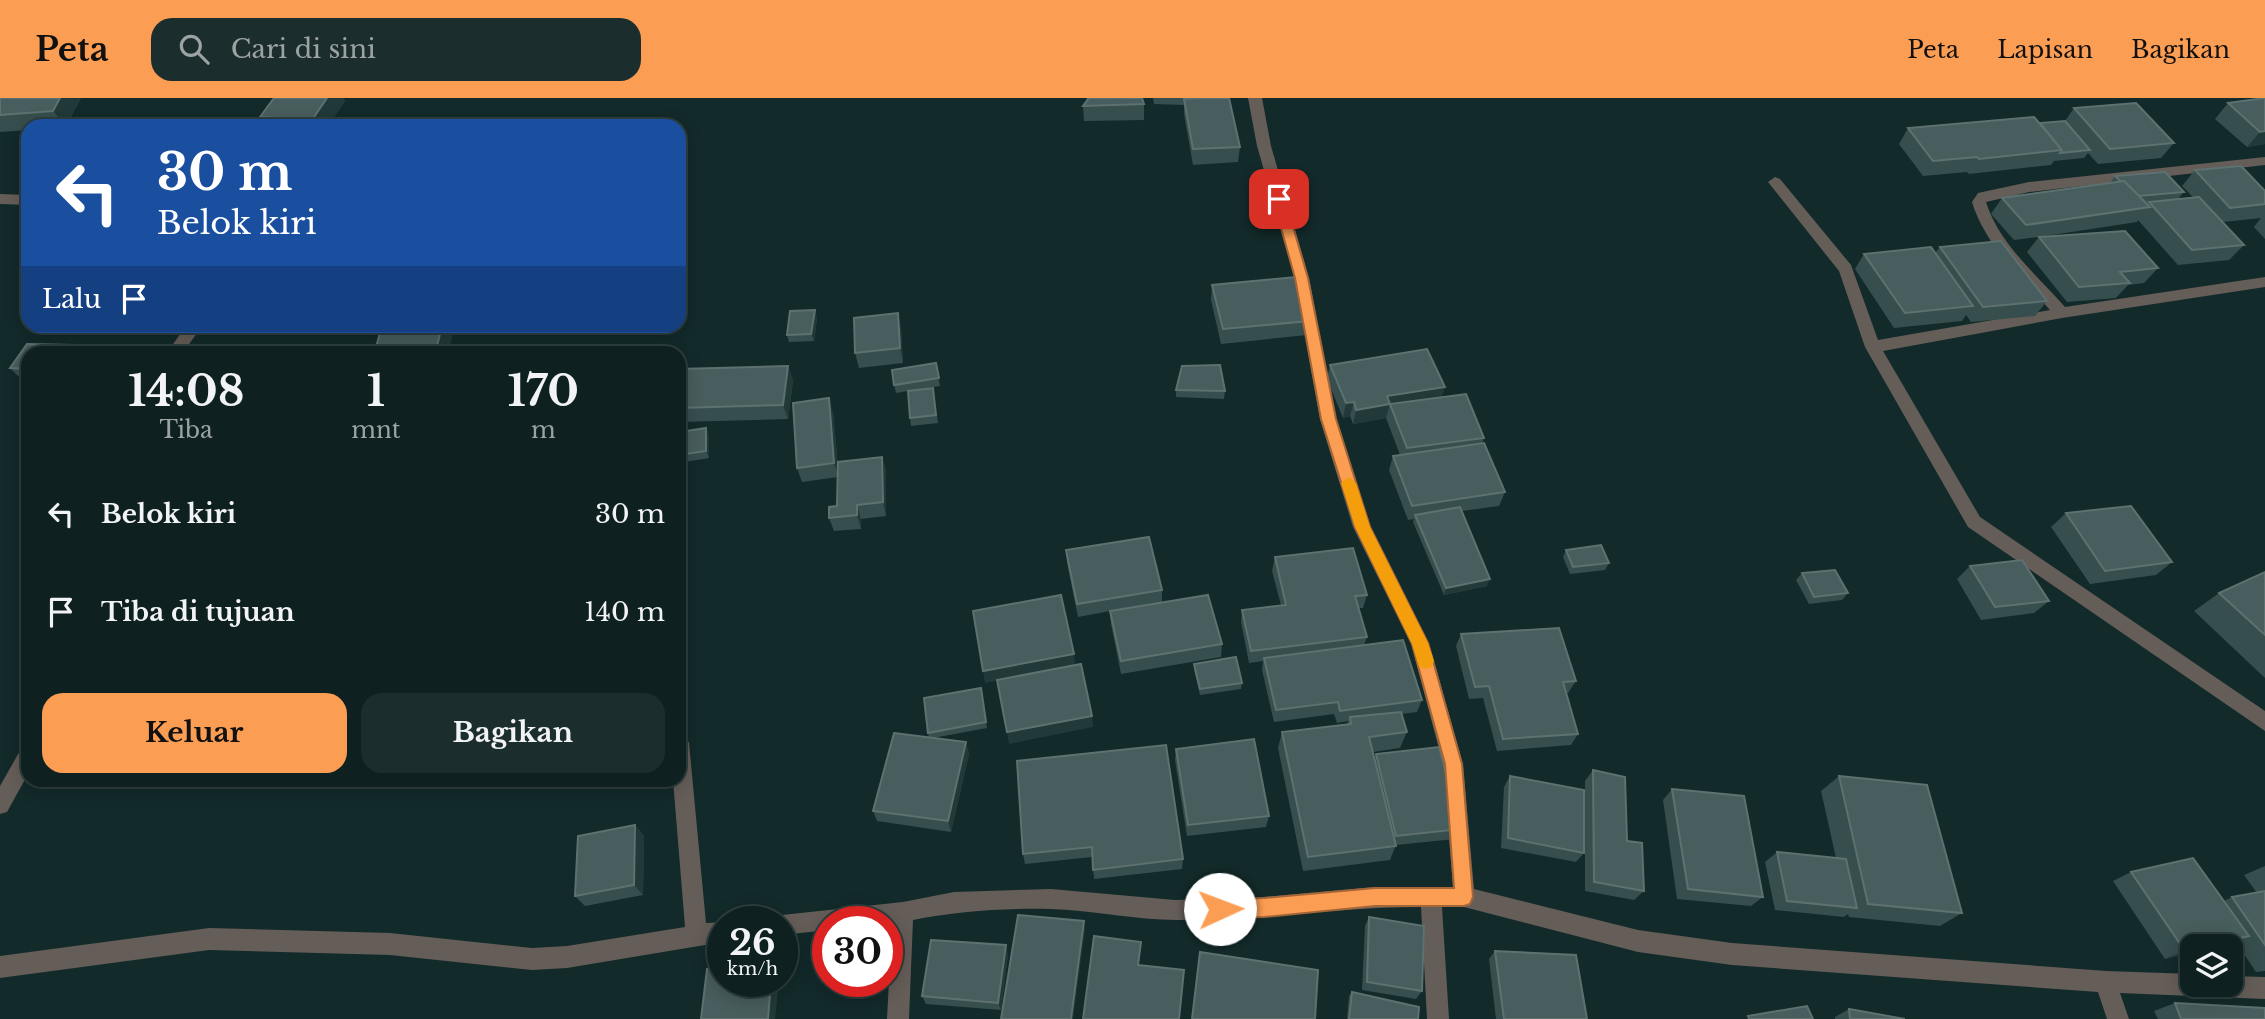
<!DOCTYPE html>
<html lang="id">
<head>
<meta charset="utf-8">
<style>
	body { margin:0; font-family:"Libre Baskerville",serif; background:#1c2d2d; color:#f1f3f6; height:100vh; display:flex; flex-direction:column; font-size:26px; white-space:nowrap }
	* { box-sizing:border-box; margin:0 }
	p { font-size:23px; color:#9ba3a5 }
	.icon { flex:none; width:38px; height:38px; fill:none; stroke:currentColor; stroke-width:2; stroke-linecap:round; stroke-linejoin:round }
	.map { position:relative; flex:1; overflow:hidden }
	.sheet { position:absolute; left:21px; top:248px; width:665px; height:441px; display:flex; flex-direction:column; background:#0e2020; border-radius:21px; box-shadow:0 4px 18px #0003,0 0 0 2px #2e3e3e }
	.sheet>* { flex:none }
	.top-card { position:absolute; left:21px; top:21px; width:665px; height:214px; border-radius:21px; box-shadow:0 4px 18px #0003,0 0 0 2px #2e3e3e; background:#1a4fa0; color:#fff; overflow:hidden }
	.controls { position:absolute; left:2180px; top:836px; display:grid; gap:14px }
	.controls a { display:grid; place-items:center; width:63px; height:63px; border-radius:14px; background:#0e2020; box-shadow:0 4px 18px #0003,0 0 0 2px #2e3e3e; font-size:35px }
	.speed { position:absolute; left:707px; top:808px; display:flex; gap:14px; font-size:35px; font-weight:700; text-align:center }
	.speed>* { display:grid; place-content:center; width:91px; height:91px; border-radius:50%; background:#0e2020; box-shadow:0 4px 18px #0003,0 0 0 2px #2e3e3e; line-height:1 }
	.speed small { font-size:18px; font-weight:400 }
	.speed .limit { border:10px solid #d22; background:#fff; color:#111 }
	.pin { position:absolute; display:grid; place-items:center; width:60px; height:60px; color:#fff; margin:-30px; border-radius:14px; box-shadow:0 4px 10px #0006 }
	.me { position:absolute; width:77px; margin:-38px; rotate:88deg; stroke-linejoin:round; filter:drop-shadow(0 0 5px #0008) }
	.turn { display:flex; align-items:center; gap:24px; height:147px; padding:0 21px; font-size:32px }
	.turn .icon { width:91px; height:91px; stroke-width:2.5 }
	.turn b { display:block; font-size:49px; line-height:60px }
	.then { display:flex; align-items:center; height:66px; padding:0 21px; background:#0003; gap:14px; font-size:26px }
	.eta { display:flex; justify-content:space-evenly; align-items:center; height:119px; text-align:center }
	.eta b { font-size:42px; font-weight:800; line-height:49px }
	.primary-button { display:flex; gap:14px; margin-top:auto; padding:14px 21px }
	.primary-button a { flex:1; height:80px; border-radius:21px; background:#fc9d54; color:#111; font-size:28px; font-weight:800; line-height:80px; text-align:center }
	.primary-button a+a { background:#1c2d2d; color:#f1f3f6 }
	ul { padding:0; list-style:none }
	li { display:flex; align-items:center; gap:21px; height:98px; padding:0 21px }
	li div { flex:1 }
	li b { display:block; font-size:26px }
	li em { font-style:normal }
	header { display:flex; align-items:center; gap:42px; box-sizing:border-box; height:98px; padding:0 35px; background:#fc9d54; color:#111 }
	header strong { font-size:33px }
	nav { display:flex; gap:38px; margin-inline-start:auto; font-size:24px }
	.search { width:490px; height:63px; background:#1c2d2d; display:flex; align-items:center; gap:18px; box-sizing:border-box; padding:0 24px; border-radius:21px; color:#9ba3a5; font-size:26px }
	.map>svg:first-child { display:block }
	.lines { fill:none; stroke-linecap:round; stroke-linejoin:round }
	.minor { fill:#655d58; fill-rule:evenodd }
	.wall { fill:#374e4e }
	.shaded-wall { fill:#223939 }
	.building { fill:#485d5d; stroke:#5d7171; stroke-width:2 }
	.route { fill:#fc9d54; stroke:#a46637; stroke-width:2 }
	.slow { fill:#f59e0b }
</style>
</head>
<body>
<header>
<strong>Peta</strong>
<div class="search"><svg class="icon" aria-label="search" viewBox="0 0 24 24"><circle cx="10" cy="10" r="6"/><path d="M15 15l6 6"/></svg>Cari di sini</div>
<nav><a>Peta</a><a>Lapisan</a><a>Bagikan</a></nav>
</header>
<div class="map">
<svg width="2265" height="921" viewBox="0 0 2265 921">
	<rect width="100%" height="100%" fill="#132a2a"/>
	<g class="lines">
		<!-- minor -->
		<g class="minor">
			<path d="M1248,0H1262L1271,48L1309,180L1336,321L1371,429L1429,545L1463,666L1474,791L1638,832L1732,845L2106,873L2193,876V887H2231V878L2265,879V901L2120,895L2129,921H2107L2098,894L1732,867L1638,854L1464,809H1442L1449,921H1427L1421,809C1340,809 1259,822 1177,822C1135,822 1093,812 1050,811C1004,810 958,813 913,822L909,921H887L892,826L828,824V832L782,837V824H773L775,820L782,817L903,804L954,794L1051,791L1175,802L1264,799L1375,789H1453L1443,666L1411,545L1353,429L1320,321L1295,180L1257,48Z"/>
			<path d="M2265,59V67L2029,94L1986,104C1999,146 2037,177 2065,209L2265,179V189L2062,220L1883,253L1980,419L2265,613V633L1968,429L1865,249L1839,173L1768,84L1775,79L1780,81L1851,167L1878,242L2050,212C2021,179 1985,147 1972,104L1978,95L2029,84Z"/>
			<path d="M0,96L28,97V107L0,106Z"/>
			<path d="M186,228H202L182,256H166Z"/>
			<path d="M679,636L686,639L689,645L706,825L727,824H723V844L567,870L532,872L390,857L209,852L0,880V858L209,830L390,835L532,850L567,848L685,829L673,682H679Z"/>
			<path d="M28,648V676L7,714L0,716V688L21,651Z"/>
		</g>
	</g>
	<!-- wall -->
	<g class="wall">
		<path d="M0,0H81L66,28H28V32L0,34Z"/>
		<path d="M274,0H343L345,3L328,28H266L260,19Z"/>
		<path d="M1086,0H1142L1144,6V22L1084,23L1083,8L1087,4Z"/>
		<path d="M1153,0H1229L1240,49L1238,64L1193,67L1184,16V7L1154,6Z"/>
		<path d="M2265,0V46L2247,49L2215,21L2228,5Z"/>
		<path d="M2074,10L2174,45L2161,60L2098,66L2088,55L2084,60L2054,63L2051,67L1969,76L1967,74L1923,78L1899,46L1908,30L2040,25L2065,23Z"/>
		<path d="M2195,72L2265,93V141L2254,129L2261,120L2223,124L2244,147L2229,162L2178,167L2138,122L2137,124L2039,139L2158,170L2144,185L2128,187L2116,200L2067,204L2027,154L2039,139L2014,142L1991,116L2002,100L2110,85L2115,78L2184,94L2178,101L2193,99L2182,88Z"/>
		<path d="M1940,149L2047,203L2035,218L1971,224L1966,217L1962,223L1894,230L1855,171L1864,156L1935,155Z"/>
		<path d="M1212,187L1309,223L1307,237L1221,246L1211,202Z"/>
		<path d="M817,220L814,243L789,244L787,237Z"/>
		<path d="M122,228H163L160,231Z"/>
		<path d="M901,230L903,265L859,270L855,255Z"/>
		<path d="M27,246L73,247L81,254L80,256H28V278H18L10,270Z"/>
		<path d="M936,265L940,288L909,293L933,290L938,325L911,328L910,320L908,293L896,295L894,287Z"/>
		<path d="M1330,267L1445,289L1441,299L1484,340L1482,345L1505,394L1499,408L1462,413L1487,488L1444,497L1413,424L1414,421L1408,422L1389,372L1393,358L1400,357L1386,320L1353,326L1350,318L1343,320L1327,281Z"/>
		<path d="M788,268L793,283L788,321L679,324V271Z"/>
		<path d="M1176,292L1225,293L1224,301L1176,299Z"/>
		<path d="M833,314L838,371L882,359L886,373V418L861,421V431L834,433L829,420L837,408L838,379L802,384L797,370Z"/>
		<path d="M706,330L709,338V360L679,365V334Z"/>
		<path d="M2066,415L2172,464L2156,477L2090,486L2051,429Z"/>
		<path d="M1066,452L1162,492V505L1222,546L1221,559L1121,576L1111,526L1110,513L1078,519L1067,465Z"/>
		<path d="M1566,452L1609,465L1605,472L1570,476L1563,459Z"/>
		<path d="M1275,459L1367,497L1363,510H1358L1367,539L1364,547L1422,602L1417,614L1401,616L1407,634L1400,650L1373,654L1375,659L1376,656L1461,731L1455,741L1396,747L1390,762L1303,773L1278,650L1282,634L1347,627L1348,623L1337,625L1334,616L1274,624L1262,572L1263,563L1249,565L1241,524L1242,512L1281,507L1272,473Z"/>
		<path d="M1970,468L2049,503L2034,515L1981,522L1957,481Z"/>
		<path d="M2265,474V580L2194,513L2219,495Z"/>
		<path d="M1802,475L1848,495L1842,502L1809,506L1796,482Z"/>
		<path d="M1461,536L1576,583L1568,595H1566L1578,636L1571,647L1497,653L1483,600L1469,601L1456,548Z"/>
		<path d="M1194,566L1242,585L1241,591L1200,597L1194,572Z"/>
		<path d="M981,590L987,630L933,640L966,644L969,656L951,734L877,723L873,713L929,640L928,635Z"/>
		<path d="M1176,651L1269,718L1266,729L1187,738L1175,662Z"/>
		<path d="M1017,663L1183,761L1182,771L1094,781L1092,759L1025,766L1023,756Z"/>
		<path d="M1593,672L1627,743L1644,793L1634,802L1585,793V683Z"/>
		<path d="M1510,678L1584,755L1576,764L1501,750L1504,689Z"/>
		<path d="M1839,678L1962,815L1940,828L1849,819L1848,816L1844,819L1775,812L1765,764L1777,754L1836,760L1821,693Z"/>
		<path d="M1672,691L1763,799L1751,808L1677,801L1663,702Z"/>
		<path d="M635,727L644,738L643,797L585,808L575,798Z"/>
		<path d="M2265,768V873L2256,874L2236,844L2228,847L2165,861L2113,783L2131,774L2224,803L2232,799L2257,795L2244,777Z"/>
		<path d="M1369,819L1422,893L1416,901L1362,892L1365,828Z"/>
		<path d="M1495,853L1587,921H1496L1489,861Z"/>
		<path d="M1008,856L1001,912L926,906L922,898Z"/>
		<path d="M1352,894L1418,921H1347L1349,898Z"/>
		<path d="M2175,905L2265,921H2158L2154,913Z"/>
		<path d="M1849,911L1905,921H1835V919Z"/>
	</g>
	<!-- shaded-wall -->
	<g class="shaded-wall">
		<path d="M60,0H81L66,28L53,13Z"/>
		<path d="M327,0H343L345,3L328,28H316L312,22Z"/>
		<path d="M2265,33V46L2247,49L2260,34Z"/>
		<path d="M815,212L817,220L814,243L811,236Z"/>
		<path d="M898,215L901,230L903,265L900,250Z"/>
		<path d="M442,228H455L448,256H435Z"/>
		<path d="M73,247L81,254L80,256H67Z"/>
		<path d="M788,268L793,283L788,321L783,307Z"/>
		<path d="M1445,289L1440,304L1390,306L1386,320L1353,326L1356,312L1387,298Z"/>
		<path d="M829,300L833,314L839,379L834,365Z"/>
		<path d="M1354,304L1350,318L1343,320L1346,305Z"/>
		<path d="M706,330L709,338V360L706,353Z"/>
		<path d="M882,359L886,373V418L883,404Z"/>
		<path d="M857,407L861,421V431L857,417Z"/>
		<path d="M1490,481L1487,488L1444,497L1446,490Z"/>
		<path d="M1074,556L1075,568L985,585L983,573Z"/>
		<path d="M1092,618L1093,629L1009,646L1007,634Z"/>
		<path d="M966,644L969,656L951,734L948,723Z"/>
		<path d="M635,727L644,738L643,797L634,787Z"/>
		<path d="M1084,823L1085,832L1073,921H1071Z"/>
		<path d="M2249,838L2228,847L2220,849H2203Z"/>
		<path d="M1006,847L1008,856L1001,912L998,905Z"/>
		<path d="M2193,851V855L2165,861L2185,853Z"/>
		<path d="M771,884H779L775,921H768Z"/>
	</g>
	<!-- building -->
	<g class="building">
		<path d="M0,0H60L53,13L0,17Z"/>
		<path d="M274,0H327L312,22L260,19Z"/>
		<path d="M1089,0H1142L1144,6L1083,8Z"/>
		<path d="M1201,0H1229L1240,49L1193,51L1184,1Z"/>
		<path d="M2265,0V33L2260,34L2228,5Z"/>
		<path d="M2136,5L2174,45L2110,51L2074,10Z"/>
		<path d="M2034,19L2062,52L1979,61L1977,59L1933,63L1908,30Z"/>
		<path d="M2065,23L2090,52L2060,55L2062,52L2040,25Z"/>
		<path d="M2241,68L2265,93V106L2230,110L2195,72Z"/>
		<path d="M2165,74L2184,94L2139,98L2124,83H2120L2115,78Z"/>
		<path d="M2124,83L2150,109L2026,127L2002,100Z"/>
		<path d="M2199,99L2244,147L2192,152L2149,104Z"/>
		<path d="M2125,133L2158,170L2120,174L2130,185L2079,189L2039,139Z"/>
		<path d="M2001,143L2047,203L1983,209L1940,149Z"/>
		<path d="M1931,149L1973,208L1905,215L1864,156Z"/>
		<path d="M1296,179L1309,223L1223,231L1212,187Z"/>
		<path d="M815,212L811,236L787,237L790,213Z"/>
		<path d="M898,215L900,250L855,255L854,220Z"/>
		<path d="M382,228H442L435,256H374Z"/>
		<path d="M27,246L73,247L67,256H28V271L10,270Z"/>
		<path d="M1427,251L1445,289L1387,298L1390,306L1356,312L1354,304L1346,305L1330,267Z"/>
		<path d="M936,265L939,280L894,287L892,272Z"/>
		<path d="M1220,267L1225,293L1176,292L1182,268Z"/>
		<path d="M788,268L783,307L679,310V271Z"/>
		<path d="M933,290L936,317L910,320L908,293Z"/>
		<path d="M1466,296L1484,340L1407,350L1390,306Z"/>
		<path d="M829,300L834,365L797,370L793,305Z"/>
		<path d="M706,330V353L679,357V334Z"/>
		<path d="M1484,345L1505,394L1412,408L1393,358Z"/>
		<path d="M882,359L883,404L857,407V417L829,420V409L837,408L838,364Z"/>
		<path d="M2131,408L2172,464L2105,473L2066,415Z"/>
		<path d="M1460,409L1490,481L1446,490L1415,417Z"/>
		<path d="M1149,439L1162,492L1077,506L1066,452Z"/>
		<path d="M1601,447L1609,465L1573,469L1566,452Z"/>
		<path d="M1353,450L1367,497L1355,498L1367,539L1251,553L1242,512L1286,507L1275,459Z"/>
		<path d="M2022,462L2049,503L1995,509L1970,468Z"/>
		<path d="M1835,472L1848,495L1814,499L1802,475Z"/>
		<path d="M2265,474V537L2219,495Z"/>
		<path d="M1061,497L1074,556L983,573L973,513Z"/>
		<path d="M1208,497L1222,546L1121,563L1110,513Z"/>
		<path d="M1559,530L1576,583L1563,584L1578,636L1503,641L1489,588L1475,589L1461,536Z"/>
		<path d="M1403,542L1422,602L1340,613L1338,604L1276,612L1264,560Z"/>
		<path d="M1236,559L1242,585L1200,591L1194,566Z"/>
		<path d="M1081,566L1092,618L1007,634L997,582Z"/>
		<path d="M981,590L986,624L928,635L924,600Z"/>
		<path d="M1401,614L1407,634L1369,639L1396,748L1308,759L1282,634L1351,626L1350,619Z"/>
		<path d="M894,635L966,644L948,723L873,713Z"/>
		<path d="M1254,641L1269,718L1188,727L1176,651Z"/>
		<path d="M1166,647L1183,761L1093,772L1092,749L1023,756L1017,663Z"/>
		<path d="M1439,649L1461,731L1396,738L1376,656Z"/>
		<path d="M1593,672L1625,679L1627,743L1642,745L1644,793L1594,784Z"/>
		<path d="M1510,678L1584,692V755L1508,740Z"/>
		<path d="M1839,678L1927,687L1962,815L1868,806Z"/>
		<path d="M1672,691L1744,698L1763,799L1688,791Z"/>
		<path d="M635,727L634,787L575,798L578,738Z"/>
		<path d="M1777,754L1846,761L1857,810L1787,803Z"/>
		<path d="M2193,760L2249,838L2203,849H2193V851L2185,853L2131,774Z"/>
		<path d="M2265,793V847L2232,799Z"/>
		<path d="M1018,817L1084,823L1071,921H1001Z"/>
		<path d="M1369,819L1424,828L1422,893L1367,884Z"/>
		<path d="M1094,838L1141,844L1138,867L1184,872L1179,921H1083Z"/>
		<path d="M931,842L1006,847L998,905L922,898Z"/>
		<path d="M1495,853L1576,857L1587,921H1504Z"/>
		<path d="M1200,854L1318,872L1315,921H1192Z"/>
		<path d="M723,870V884H771L768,921H701L707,871Z"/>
		<path d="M1352,894L1419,909L1418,921H1349Z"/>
		<path d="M2175,905L2265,910V921H2181Z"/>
		<path d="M1807,908L1813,921H1749L1748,918Z"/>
		<path d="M1849,911L1905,921H1850Z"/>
	</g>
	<!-- route -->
	<path class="route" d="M1279,97L1285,101L1308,180L1336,321L1343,343L1370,429L1428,545L1462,666L1473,799L1470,806L1464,808H1375L1264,819L1220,820L1213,817L1210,811L1213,804L1220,801L1264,800L1375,790H1454L1445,666L1412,546L1355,429L1328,343L1321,321L1295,180L1273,101Z"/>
	<!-- slow -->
	<path class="slow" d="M1349,379L1356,385L1370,429L1428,545L1434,563L1431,569L1425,571L1419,569L1412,546L1355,429L1341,385Z"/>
</svg>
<div class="controls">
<a><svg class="icon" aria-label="layers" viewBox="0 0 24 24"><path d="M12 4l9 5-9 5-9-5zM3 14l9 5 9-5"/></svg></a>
</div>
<div class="speed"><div>26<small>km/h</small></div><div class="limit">30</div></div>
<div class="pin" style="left:1279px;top:101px;background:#d93025"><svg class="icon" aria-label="arrive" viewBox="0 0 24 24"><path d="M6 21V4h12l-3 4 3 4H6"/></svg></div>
<svg class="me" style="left:1220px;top:811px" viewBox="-20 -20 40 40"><circle r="19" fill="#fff"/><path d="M0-13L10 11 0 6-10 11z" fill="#fc9d54"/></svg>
<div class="top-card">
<div class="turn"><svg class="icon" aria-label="left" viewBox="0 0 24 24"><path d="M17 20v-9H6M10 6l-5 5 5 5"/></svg><div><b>30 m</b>Belok kiri</div></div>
<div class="then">Lalu<svg class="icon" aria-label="arrive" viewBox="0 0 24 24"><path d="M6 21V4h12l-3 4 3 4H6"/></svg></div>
</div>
<section class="sheet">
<div class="eta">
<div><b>14:08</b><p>Tiba</p></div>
<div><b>1</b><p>mnt</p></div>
<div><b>170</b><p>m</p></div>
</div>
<ul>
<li><svg class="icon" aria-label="left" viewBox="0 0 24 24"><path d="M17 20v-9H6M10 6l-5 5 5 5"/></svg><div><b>Belok kiri</b></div><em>30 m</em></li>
<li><svg class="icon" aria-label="arrive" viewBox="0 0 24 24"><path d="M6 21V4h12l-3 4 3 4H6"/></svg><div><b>Tiba di tujuan</b></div><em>140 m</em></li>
</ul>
<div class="primary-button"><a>Keluar</a><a>Bagikan</a></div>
</section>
</div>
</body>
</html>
